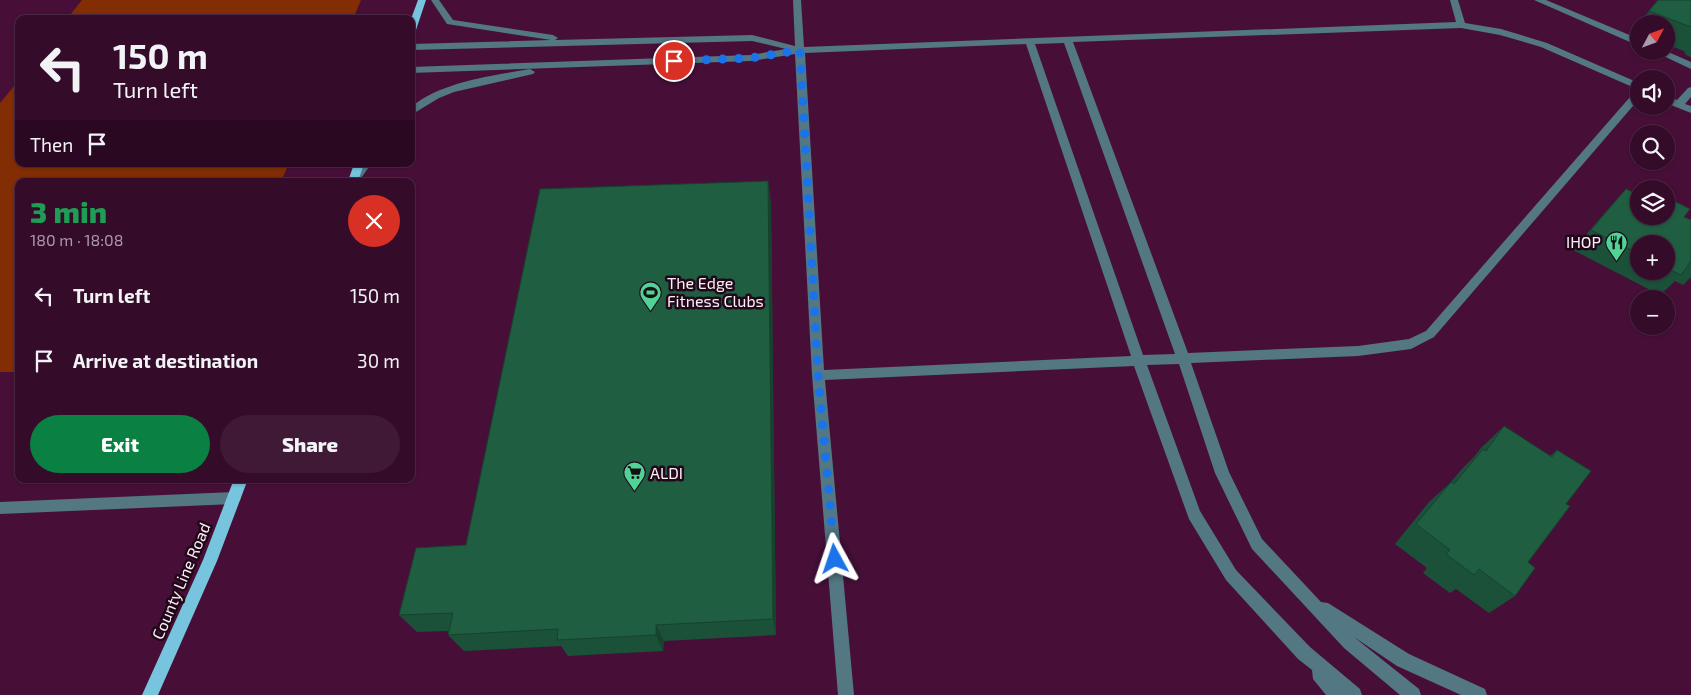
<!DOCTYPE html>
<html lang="en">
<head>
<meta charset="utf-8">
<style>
	body { margin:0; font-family:"Exo 2",sans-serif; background:#401936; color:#f1f3f6; height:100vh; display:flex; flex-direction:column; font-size:19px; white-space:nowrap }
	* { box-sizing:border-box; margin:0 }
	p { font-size:16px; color:#aa9ba8 }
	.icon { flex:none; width:28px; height:28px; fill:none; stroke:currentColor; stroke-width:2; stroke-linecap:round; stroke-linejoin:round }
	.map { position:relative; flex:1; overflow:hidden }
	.side { position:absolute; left:15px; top:178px; width:400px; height:305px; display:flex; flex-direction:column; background:#350b2a; border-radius:10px; box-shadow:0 1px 4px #0004,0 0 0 1px #4f2b47 }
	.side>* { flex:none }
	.banner { position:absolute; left:15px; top:15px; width:400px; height:152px; border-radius:10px; box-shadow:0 1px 4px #0004,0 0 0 1px #4f2b47; background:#350b2a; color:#f1f3f6; overflow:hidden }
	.needle { width:32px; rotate:49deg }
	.fabs { position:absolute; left:1630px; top:15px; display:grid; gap:10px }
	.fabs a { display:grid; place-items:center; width:45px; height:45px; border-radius:50%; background:#350b2a; box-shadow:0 1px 4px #0004,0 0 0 1px #4f2b47; font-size:25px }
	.pin { position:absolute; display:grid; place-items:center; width:42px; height:42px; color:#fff; margin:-21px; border:2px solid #fff; border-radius:50%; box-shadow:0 1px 5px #0007 }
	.me { position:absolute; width:55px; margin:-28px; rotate:355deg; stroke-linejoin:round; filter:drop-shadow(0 0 4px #0008) }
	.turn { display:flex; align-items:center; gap:18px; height:105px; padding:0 15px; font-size:22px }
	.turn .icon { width:65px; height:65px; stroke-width:2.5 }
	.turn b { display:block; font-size:35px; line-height:42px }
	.then { display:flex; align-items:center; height:48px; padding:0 15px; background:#0003; gap:10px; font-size:19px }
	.round { display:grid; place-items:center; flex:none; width:52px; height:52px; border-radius:26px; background:#401936 }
	.headline { display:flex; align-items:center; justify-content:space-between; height:85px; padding:0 15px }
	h1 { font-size:30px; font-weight:800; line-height:38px; color:#1e9e55 }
	.primary-button { display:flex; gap:10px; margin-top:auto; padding:10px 15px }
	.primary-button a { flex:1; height:58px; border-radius:30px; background:#0b8043; color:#fff; font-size:20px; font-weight:800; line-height:58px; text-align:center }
	.primary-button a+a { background:#401936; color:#f1f3f6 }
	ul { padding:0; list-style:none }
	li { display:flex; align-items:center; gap:15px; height:65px; padding:0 15px }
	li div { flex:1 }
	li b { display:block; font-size:19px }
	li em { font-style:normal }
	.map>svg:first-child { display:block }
	.green { fill:#832d05 }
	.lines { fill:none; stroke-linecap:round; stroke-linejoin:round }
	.lane { fill:#537783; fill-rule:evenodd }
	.primary { fill:#76c4dd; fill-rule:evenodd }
	.wall { fill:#1b5138; fill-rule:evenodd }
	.shaded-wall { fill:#16422e }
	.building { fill:#1f5e41; stroke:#16422e }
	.route { stroke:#1a73e8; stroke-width:9; stroke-dasharray:0 16.2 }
	.labels { text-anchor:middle; stroke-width:5; stroke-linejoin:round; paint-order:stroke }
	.poi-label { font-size:16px; fill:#fdeef7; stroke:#200819; text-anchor:start }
	.street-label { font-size:16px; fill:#fdeef7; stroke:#200819 }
</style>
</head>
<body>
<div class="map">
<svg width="1691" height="695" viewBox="0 0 1691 695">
	<rect width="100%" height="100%" fill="#470f38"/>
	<!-- green -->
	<g class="green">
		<path d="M82,0H361L353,19H67Z"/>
		<path d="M19,80V164H289L281,181H19V372H0V103Z"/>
	</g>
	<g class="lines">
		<!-- lane -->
		<g class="lane">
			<path d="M431,0H439L453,20L553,35L558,38L555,40L752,35L795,46L793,0H801L804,47L1456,22L1450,0H1458L1465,23L1501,29L1547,43L1639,83V99L1434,337L1411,349L1358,356L1191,363L1229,472L1262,539L1321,602L1328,603L1409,654L1485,689L1487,695H1461L1397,666L1354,637L1419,689L1421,695H1400L1344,648L1252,549L1215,473L1179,364L1147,365L1200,511L1236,570L1310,647L1360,689L1362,695H1326L1313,679L1312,670L1298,659L1226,580L1189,519L1134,366L825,380L854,695H838L812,375L795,54L751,61L411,73V67L751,55L786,49L752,41L411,50V44L551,40L447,24ZM1461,28L1500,35L1541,47L1637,89L1426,331L1409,339L1358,346L1188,353L1073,42ZM1064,43L1175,354L1143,355L1035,44ZM1026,44L1131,356L824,370L805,53Z"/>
			<path d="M1534,0H1546L1639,39V46Z"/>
			<path d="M1653,51H1666L1691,62V69Z"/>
			<path d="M530,69L535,72L533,74L454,92L439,98L411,115V107C443,81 491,76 530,69Z"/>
			<path d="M1691,87V97L1685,104L1691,106V113L1666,103V96L1677,100L1688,88Z"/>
			<path d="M360,164H371L359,181H348Z"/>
			<path d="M234,492L239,494L241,498L239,502L234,504L0,514V502Z"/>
		</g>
		<!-- primary -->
		<g class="primary">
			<path d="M418,0H426L416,30L411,33V19Z"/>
			<path d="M354,164H364L358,181H348Z"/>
			<path d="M234,479H248L217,561L158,695H142L203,560Z"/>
		</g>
	</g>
	<!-- wall -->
	<g class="wall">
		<path d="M1691,0V57L1686,55L1684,51L1666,44V24H1639L1649,11Z"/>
		<path d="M1639,24V33L1633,31Z"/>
		<path d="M768,181L771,205L776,635L664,641L663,651L568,656L561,646L464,651L448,635L449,631L417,632L399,615L466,545Z"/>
		<path d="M1626,189L1691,220V277L1683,285L1675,281L1660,295L1573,250L1608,209ZM1639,244H1666V271H1639Z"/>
		<path d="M1504,426L1550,456L1557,450L1566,504L1528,562L1515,596L1489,613L1456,589L1450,593L1423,573L1427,568L1395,544L1429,502L1450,483L1461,470L1474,457L1481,448Z"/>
	</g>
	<!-- shaded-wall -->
	<g class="shaded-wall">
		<path d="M768,181L771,205L776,635L773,619Z"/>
		<path d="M656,625L664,641L663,651L656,635Z"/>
	</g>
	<!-- building -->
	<g class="building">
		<path d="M1658,0H1691V27L1649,11Z"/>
		<path d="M768,181L773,619L656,625V635L557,640L558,629L448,635L453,613L399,615L416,548L466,545L540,189Z"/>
		<path d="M1626,189L1639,195V216H1666V197L1690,209L1684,217L1691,220V261L1681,275L1666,268V244H1639V254L1591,230Z"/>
		<path d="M1504,426L1552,457L1557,450L1591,471L1566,504L1570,506L1528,562L1535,568L1515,596L1479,569L1474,575L1446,554L1450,550L1416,524L1451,482L1454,484L1483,449L1486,451Z"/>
	</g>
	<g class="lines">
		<!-- route -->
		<path class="route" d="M674,61L751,58L800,50L818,375L835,559"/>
	</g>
	<!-- icons -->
	<defs>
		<symbol id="restaurant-pin" viewBox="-11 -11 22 30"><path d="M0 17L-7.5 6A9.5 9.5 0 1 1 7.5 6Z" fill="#51d398" stroke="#200819"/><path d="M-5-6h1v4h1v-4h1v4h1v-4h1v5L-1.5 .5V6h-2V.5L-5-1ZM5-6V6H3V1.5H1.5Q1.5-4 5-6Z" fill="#111"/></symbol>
		<symbol id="stadium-pin" viewBox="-11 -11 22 30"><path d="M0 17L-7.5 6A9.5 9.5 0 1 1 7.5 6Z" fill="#51d398" stroke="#200819"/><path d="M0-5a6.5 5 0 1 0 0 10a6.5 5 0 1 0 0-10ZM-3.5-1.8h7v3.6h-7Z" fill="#111"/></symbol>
		<symbol id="supermarket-pin" viewBox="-11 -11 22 30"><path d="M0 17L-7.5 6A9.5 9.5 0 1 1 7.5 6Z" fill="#51d398" stroke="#200819"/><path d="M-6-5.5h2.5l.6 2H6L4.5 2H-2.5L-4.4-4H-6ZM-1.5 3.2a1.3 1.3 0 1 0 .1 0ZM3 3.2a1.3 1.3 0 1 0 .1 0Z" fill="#111"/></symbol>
	</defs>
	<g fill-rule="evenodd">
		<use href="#restaurant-pin" x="1604" y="230" width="25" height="34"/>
		<use href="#stadium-pin" x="638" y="280" width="25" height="34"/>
		<use href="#supermarket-pin" x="622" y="460" width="25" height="34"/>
	</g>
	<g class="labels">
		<!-- poi labels -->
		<g class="poi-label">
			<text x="1601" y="248" text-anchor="end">IHOP</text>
			<text x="667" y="289">The Edge<tspan x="667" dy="18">Fitness Clubs</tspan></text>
			<text x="650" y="479">ALDI</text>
		</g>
		<!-- street labels -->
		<g class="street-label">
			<text transform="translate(181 581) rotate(-67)" y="6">County Line Road</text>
		</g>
	</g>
</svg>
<div class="fabs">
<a><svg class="needle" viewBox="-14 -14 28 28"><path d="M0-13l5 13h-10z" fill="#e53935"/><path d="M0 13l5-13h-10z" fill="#aa9ba8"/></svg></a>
<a><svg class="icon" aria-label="sound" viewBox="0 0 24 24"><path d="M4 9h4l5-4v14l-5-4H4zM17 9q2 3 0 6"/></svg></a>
<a><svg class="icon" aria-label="search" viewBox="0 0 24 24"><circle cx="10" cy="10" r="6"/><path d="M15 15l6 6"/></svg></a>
<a><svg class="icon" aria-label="layers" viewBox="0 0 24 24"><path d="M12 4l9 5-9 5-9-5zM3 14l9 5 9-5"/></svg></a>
<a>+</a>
<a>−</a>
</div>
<div class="pin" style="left:674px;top:61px;background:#d93025"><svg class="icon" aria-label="arrive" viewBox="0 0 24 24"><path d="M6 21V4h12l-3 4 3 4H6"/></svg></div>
<svg class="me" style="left:835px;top:559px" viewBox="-20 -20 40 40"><path d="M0-17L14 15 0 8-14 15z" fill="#1a73e8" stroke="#fff" stroke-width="4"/></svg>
<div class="banner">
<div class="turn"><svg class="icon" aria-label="left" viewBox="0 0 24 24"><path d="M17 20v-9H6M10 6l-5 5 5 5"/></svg><div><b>150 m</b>Turn left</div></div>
<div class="then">Then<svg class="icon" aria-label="arrive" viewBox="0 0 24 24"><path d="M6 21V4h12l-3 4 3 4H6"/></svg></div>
</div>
<section class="side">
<div class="headline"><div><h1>3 min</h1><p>180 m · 18:08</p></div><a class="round" style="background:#d93025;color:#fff"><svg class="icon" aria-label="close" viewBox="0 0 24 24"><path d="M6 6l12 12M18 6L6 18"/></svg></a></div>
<ul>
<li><svg class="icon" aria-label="left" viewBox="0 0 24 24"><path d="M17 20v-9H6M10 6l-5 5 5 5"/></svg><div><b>Turn left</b></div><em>150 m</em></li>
<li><svg class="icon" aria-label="arrive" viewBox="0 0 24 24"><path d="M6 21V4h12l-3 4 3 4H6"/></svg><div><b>Arrive at destination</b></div><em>30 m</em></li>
</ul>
<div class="primary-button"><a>Exit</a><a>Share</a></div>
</section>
</div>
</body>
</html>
